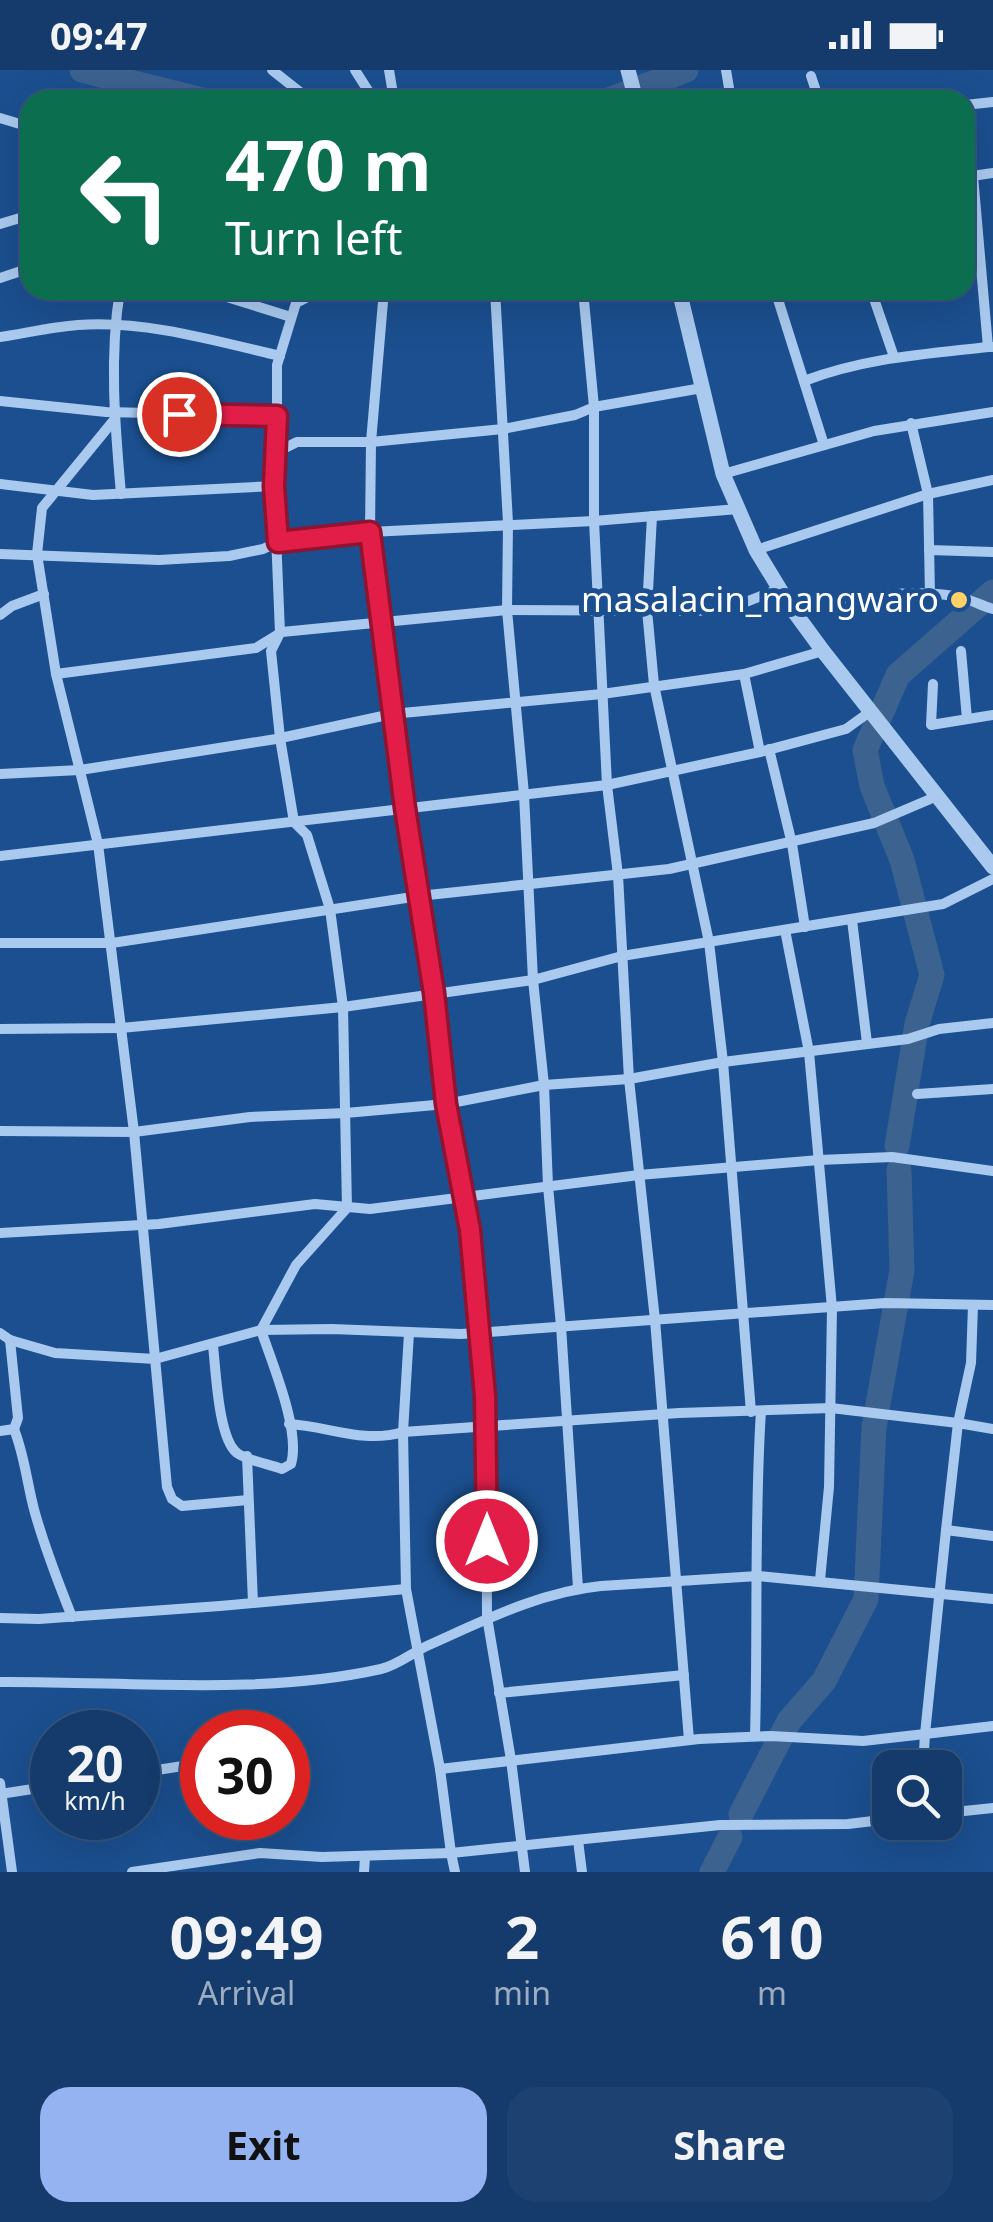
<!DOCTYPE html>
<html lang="en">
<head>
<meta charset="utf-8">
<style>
	body { margin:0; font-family:"Noto Sans",sans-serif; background:#1d4271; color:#f1f3f6; height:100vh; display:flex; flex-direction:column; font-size:38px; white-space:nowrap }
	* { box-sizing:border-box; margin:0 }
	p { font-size:32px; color:#9dadc1 }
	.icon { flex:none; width:55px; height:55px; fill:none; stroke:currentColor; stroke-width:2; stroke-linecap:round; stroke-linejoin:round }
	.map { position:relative; height:1802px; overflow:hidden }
	.details { display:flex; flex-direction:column; background:#143b6b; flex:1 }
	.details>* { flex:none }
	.hud { position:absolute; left:20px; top:20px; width:955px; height:210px; border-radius:30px; box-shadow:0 10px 40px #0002,0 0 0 2px #33557e; background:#0b6e4f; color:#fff; overflow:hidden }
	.tools { position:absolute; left:872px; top:1680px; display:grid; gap:20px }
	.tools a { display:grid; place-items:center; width:90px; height:90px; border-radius:20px; background:#143b6b; box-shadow:0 10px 40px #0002,0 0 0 2px #33557e; font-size:50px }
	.speed { position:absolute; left:30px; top:1640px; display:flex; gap:20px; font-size:50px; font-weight:700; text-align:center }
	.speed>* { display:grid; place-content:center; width:130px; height:130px; border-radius:50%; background:#143b6b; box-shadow:0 10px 40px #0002,0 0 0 2px #33557e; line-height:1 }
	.speed small { font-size:25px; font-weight:400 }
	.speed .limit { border:15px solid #d22; background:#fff; color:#111 }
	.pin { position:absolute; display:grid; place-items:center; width:85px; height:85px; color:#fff; margin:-42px; border:5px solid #fff; border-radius:50%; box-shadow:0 2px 10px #0007 }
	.me { position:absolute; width:110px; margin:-55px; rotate:0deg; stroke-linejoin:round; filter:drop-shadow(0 0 8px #0008) }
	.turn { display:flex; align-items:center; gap:35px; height:210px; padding:0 40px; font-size:45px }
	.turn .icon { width:130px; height:130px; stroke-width:2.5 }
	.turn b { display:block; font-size:70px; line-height:85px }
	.eta { display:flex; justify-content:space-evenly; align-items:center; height:170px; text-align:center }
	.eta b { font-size:60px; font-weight:700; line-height:70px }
	.button { display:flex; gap:20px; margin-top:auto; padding:20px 40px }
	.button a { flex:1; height:115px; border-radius:30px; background:#95b2f1; color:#111; font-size:40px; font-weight:700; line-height:115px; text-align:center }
	.button a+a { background:#1d4271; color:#f1f3f6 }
	.status { display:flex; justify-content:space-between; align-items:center; height:70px; padding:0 50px; background:#143b6b; direction:ltr }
	.status svg { height:28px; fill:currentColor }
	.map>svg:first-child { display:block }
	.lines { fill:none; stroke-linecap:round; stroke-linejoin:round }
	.river { stroke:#3c6290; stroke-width:25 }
	.minor { stroke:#a9c9ee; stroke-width:10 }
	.tertiary { stroke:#a9c9ee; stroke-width:15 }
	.route-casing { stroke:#92132f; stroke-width:25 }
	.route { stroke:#e11d48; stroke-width:18 }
	.poi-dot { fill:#ffd166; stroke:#1b4f8f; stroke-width:4 }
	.labels { text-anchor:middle; stroke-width:10; stroke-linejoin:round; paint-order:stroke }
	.poi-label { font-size:35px; fill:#fff; stroke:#1b4f8f; text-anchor:end }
</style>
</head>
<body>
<div class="status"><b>09:47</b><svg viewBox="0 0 49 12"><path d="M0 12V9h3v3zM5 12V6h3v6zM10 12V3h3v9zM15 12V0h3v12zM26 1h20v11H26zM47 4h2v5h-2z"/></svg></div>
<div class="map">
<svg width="993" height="1802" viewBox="0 0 993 1802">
	<rect width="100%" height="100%" fill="#1b4f8f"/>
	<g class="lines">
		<!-- river -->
		<g class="river">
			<path d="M82,0L202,30"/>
			<path d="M609,30L686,0"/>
			<path d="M897,1076L917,954L932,905L902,790L872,716L865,680L898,605L993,522"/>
			<path d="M741,1744L789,1651L824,1611L866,1529L874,1357L902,1200L899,1100"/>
			<path d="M712,1802L730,1767"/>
		</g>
		<!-- minor -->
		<g class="minor">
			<path d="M272,0L310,30"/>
			<path d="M355,0L374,30"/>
			<path d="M389,0L394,30"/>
			<path d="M726,0L731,30"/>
			<path d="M811,6L819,30"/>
			<path d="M965,35L993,32"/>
			<path d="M0,48L30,57"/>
			<path d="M973,106L988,277H993"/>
			<path d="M965,107L993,103"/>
			<path d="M0,154L30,145"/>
			<path d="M0,208L30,198"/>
			<path d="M120,220C109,288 115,355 121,424"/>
			<path d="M204,220L291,247"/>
			<path d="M384,220L371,372L370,462L405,738L434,923L446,1034L466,1127L481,1262L486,1357L487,1547L511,1690L525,1802"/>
			<path d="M495,220L508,453L507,540L524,724L533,910L544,1015L548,1116L561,1256L578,1518"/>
			<path d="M583,220L594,337V451L607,715L618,805L629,1009L655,1250L689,1670"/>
			<path d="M775,220L824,375"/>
			<path d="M871,220L894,287"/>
			<path d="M0,267C26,263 52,257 78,255C145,250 216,271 280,286"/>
			<path d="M804,311C863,288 926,284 988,277"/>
			<path d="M0,331L106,342L277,346"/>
			<path d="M114,350L42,438L37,484L56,604L98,774L134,1062L167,1417L172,1429L182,1436L248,1430"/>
			<path d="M911,353L928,424L930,525"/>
			<path d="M277,386V295L296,233L321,220"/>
			<path d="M723,404L874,361L993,342"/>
			<path d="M0,414L93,425L274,416"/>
			<path d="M756,480L928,424L993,410"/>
			<path d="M929,480L993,482"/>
			<path d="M0,484L159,490L229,486L263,479L278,472L370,462L594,451L738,439"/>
			<path d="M790,536C836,530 918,516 963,528C973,531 983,536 993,539"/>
			<path d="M0,545L12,536L44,524"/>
			<path d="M961,581L967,649"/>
			<path d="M56,604L256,578L282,562L507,540L697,541L733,537L779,519"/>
			<path d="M744,604L760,682"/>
			<path d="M933,614L931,655L993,645"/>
			<path d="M769,679L792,774L805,857"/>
			<path d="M0,704L80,700L276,669L392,644L602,624L744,604L823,581"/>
			<path d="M0,786L607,715L760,682L846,659L871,641"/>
			<path d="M852,850L867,973"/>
			<path d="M785,860L809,982L832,1238L829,1417L820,1510"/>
			<path d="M0,873H112L419,826L669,799L874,753L935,727"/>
			<path d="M0,959L121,958L216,949L343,937L533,910L622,886L943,834L993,809"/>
			<path d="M917,1024L993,1019"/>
			<path d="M0,1061L134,1062L250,1047L346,1043L446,1034L544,1015L629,1009L723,992L709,872L654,615L647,540L652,446"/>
			<path d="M0,1163L159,1154L315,1134L370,1139L639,1105L819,1090L892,1087L993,1101"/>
			<path d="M0,1263L10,1270L55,1283L155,1289L261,1260L332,1259L461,1264L885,1233L993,1235"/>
			<path d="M409,1263L403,1362L406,1519L440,1699L699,1669L771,1666L863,1671L925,1664L923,1698"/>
			<path d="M213,1276C216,1300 218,1368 237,1383C248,1391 269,1394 282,1399L291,1394C301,1361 272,1293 261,1260L296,1195L347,1138L343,937L330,839L307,765L294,752L280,668L271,581L280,563L274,416L277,393L283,379L297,372H371L503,359L575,345L594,337L702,318"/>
			<path d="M751,1342L723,992L908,969L939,959L993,953"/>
			<path d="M289,1354C328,1356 363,1374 403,1362L679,1343L831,1338L958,1353L971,1293L973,1235"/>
			<path d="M14,1359C25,1387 27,1414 35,1443C45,1478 58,1512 72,1547"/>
			<path d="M0,1361L14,1359L18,1348L10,1270"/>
			<path d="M247,1386L253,1533"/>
			<path d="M946,1460L958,1353L993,1359"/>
			<path d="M993,1466L946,1460L925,1664L993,1656"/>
			<path d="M0,1548L39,1549L220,1536L406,1519"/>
			<path d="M0,1612C124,1611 260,1626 381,1599C398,1595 413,1582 429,1575C485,1550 540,1522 601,1516L758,1506L993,1529"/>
			<path d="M499,1623L684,1605"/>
			<path d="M755,1666C758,1557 754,1449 761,1341"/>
			<path d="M440,1699L451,1783L720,1755L848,1754L890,1749"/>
			<path d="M138,1703L202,1693"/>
			<path d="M0,1713L12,1802"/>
			<path d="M0,1724L52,1716"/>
			<path d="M945,1743L993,1738"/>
			<path d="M578,1770L582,1802"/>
			<path d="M132,1802L260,1783L322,1787L451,1783L455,1802"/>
			<path d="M364,1802L365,1787"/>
		</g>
		<!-- tertiary -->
		<g class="tertiary">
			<path d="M628,0L636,30"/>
			<path d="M679,220L723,404L756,480L790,536L823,581L993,797"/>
		</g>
	</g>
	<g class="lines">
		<defs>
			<path id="route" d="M179,344L277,346L274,416L278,472L370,462L405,738L434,923L446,1034L470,1160L485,1326L487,1471"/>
		</defs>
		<!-- route casing -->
		<use href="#route" class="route-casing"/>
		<!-- route -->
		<use href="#route" class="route"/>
	</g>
	<!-- markers -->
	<circle class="poi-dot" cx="959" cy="530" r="10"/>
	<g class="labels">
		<!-- poi labels -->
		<g class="poi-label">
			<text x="939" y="542">masalacin_mangwaro</text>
		</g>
	</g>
</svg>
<div class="tools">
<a><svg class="icon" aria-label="search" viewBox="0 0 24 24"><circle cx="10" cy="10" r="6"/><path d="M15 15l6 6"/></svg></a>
</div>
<div class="speed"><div>20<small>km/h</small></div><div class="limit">30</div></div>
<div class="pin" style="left:179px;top:344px;background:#d93025"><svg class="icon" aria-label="arrive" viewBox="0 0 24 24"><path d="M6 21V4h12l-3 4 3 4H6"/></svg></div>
<svg class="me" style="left:487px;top:1471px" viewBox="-20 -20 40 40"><circle r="17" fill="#e11d48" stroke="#fff" stroke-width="3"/><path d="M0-11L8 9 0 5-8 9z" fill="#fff"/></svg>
<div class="hud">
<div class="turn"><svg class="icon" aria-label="left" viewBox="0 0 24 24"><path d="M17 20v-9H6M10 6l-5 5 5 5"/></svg><div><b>470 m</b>Turn left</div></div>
</div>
</div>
<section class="details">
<div class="eta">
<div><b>09:49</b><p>Arrival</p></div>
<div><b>2</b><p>min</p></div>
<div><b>610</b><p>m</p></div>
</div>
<div class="button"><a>Exit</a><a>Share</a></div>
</section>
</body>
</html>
